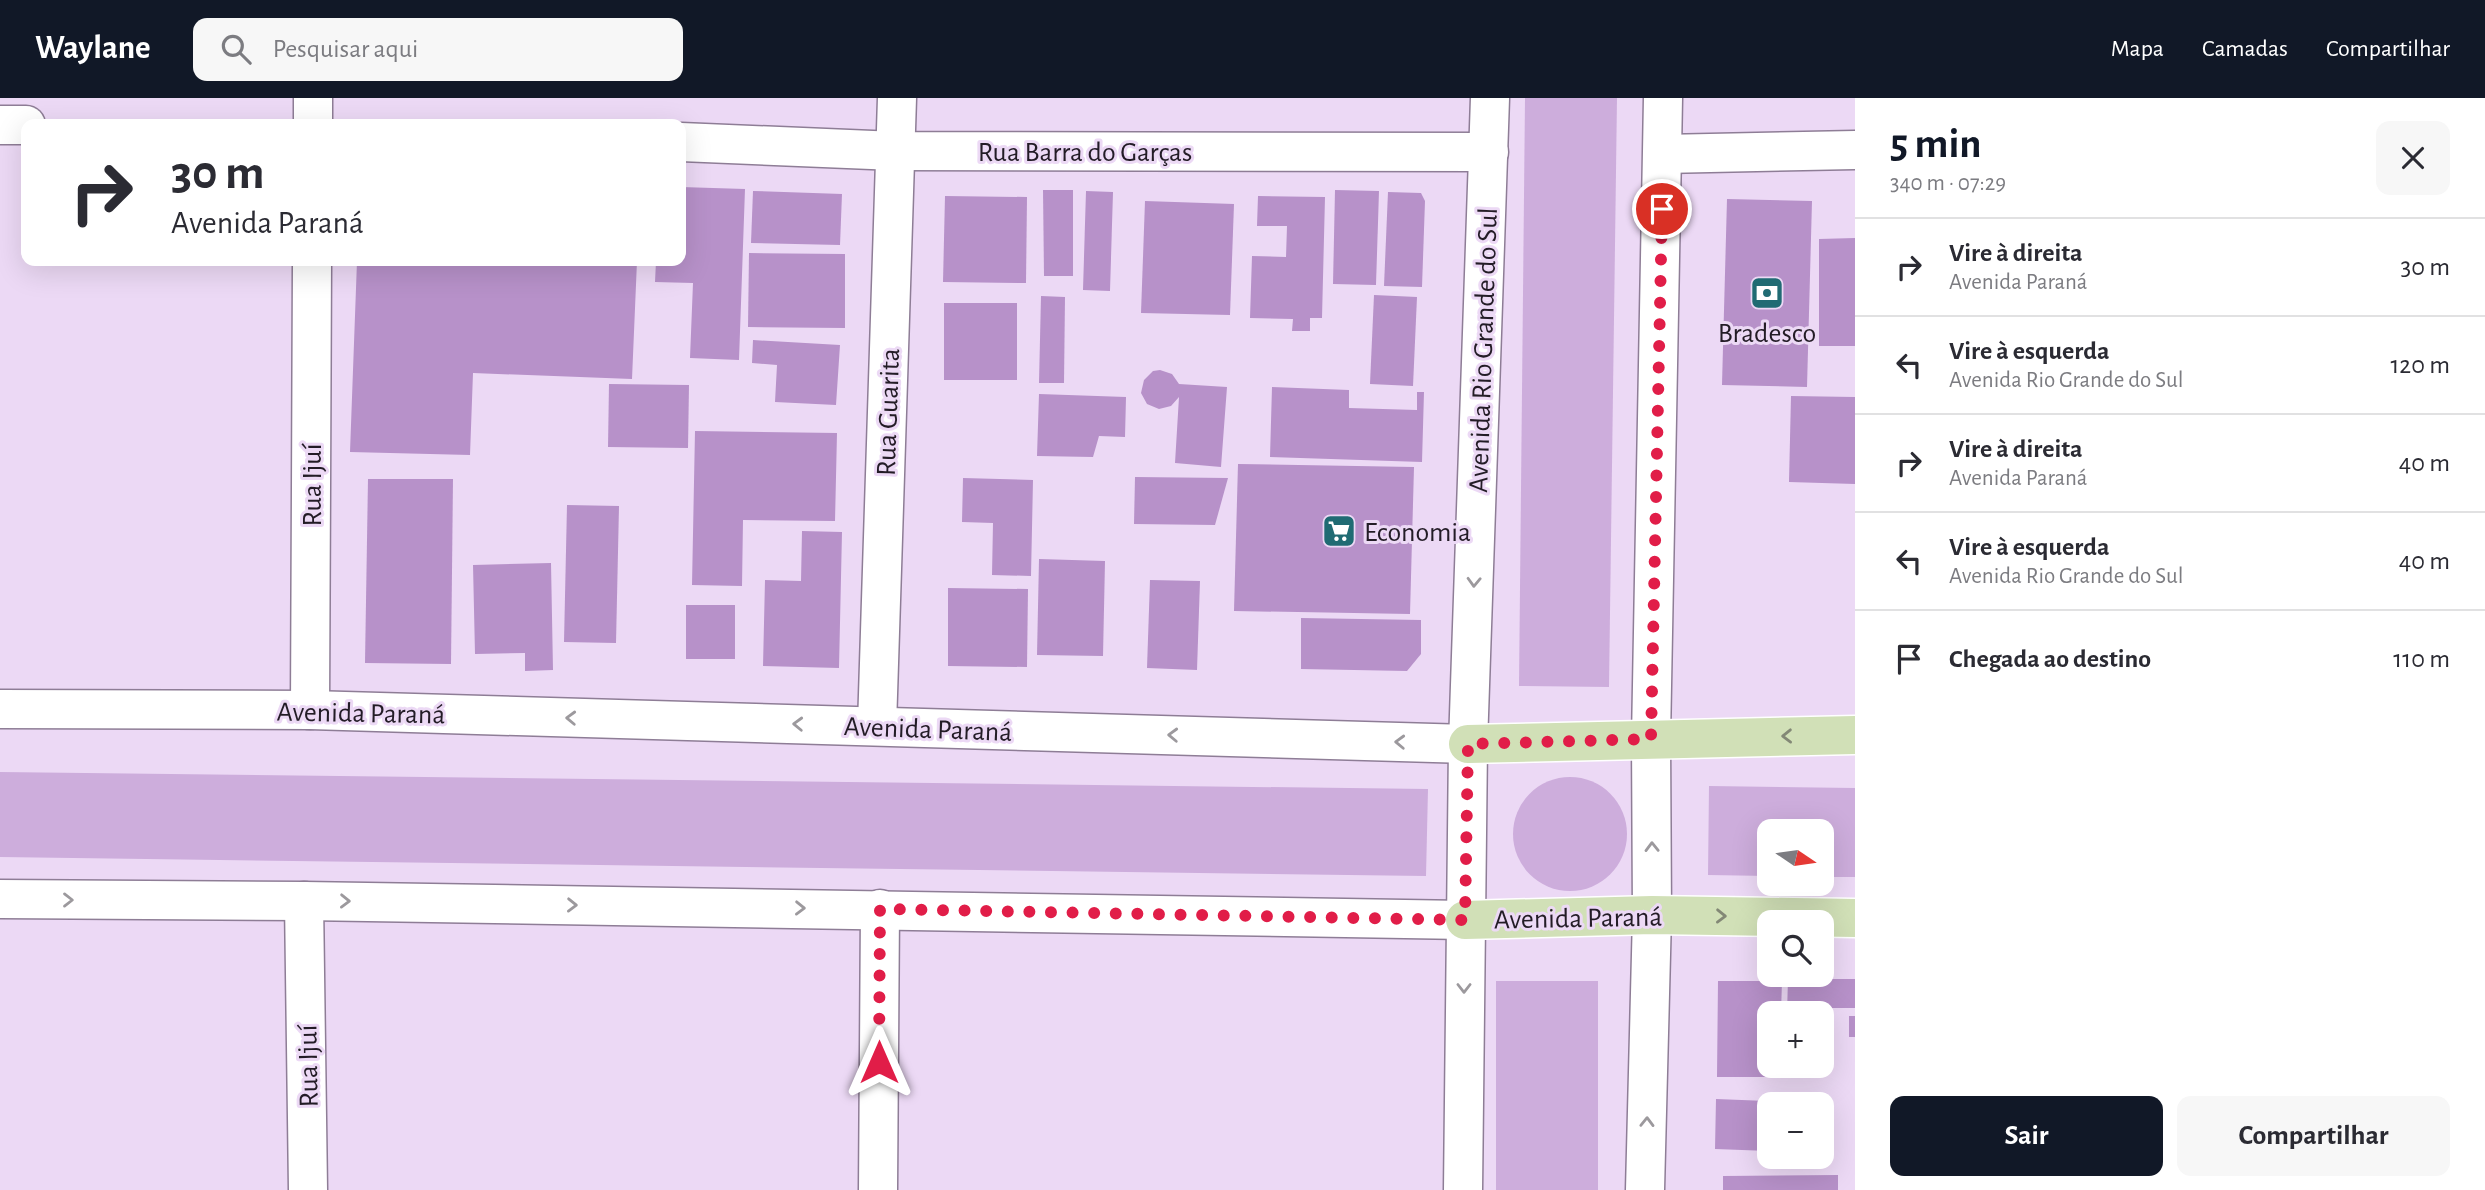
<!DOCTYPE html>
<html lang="pt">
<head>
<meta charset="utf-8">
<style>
	body { margin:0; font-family:"Alegreya Sans",sans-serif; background:#f7f7f7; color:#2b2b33; height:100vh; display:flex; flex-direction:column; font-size:26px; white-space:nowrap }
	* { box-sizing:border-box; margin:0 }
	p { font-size:23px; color:#7c7c81 }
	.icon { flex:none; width:38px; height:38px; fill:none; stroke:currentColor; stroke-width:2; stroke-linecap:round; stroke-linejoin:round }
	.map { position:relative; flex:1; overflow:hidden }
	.details { display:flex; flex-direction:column; background:#fff; width:630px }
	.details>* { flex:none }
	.top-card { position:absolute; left:21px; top:21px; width:665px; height:147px; border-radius:14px; box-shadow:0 7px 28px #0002; background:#fff; color:#2b2b33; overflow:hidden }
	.needle { width:46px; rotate:103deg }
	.buttons { position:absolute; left:1757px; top:721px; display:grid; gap:14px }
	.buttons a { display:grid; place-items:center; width:77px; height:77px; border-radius:14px; background:#fff; box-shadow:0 7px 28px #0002; font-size:35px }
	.pin { position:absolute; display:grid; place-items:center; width:60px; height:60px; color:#fff; margin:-30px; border:4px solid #fff; border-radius:50%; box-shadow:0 2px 7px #0007 }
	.me { position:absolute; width:77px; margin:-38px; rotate:0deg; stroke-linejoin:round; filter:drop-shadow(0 0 5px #0008) }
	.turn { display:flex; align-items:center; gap:24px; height:147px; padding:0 35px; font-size:32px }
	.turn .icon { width:91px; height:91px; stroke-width:2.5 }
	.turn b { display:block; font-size:49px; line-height:60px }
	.round { display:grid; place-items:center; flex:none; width:74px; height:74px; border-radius:14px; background:#f7f7f7 }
	.overview { display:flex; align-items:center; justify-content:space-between; height:119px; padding:0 35px }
	h1 { font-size:42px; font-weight:700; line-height:52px; color:#111827 }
	.primary-button { display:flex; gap:14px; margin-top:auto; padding:14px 35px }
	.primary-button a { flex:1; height:80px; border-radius:14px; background:#111827; color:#fff; font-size:28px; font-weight:700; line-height:80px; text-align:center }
	.primary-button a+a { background:#f7f7f7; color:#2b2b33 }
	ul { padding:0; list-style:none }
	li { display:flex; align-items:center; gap:21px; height:98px; padding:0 35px; border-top:2px solid #e1e1e2 }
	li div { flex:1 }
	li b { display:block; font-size:26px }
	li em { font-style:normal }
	header { display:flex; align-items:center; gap:42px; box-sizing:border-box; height:98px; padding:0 35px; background:#111827; color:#fff }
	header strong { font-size:33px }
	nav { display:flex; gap:38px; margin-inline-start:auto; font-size:24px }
	.search { width:490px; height:63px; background:#f7f7f7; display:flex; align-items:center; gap:18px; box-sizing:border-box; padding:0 24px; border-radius:14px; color:#7c7c81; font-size:26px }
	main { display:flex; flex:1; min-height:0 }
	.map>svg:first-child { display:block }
	.green { fill:#cdaddc }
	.building { fill:#b791c9 }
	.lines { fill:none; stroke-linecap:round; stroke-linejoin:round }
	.minor-casing { stroke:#8e7d96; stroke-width:41 }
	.major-casing { stroke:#fff; stroke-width:41 }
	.minor { stroke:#fff; stroke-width:38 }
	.major { stroke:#d1e0b7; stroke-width:38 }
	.oneway { stroke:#9c999d }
	.oneway2 { stroke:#838876 }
	.route { stroke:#e11d48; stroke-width:12; stroke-dasharray:0 21.6 }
	.labels { text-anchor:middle; stroke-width:6; stroke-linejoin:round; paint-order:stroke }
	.street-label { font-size:28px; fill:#231c26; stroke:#ecd9f5 }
	.poi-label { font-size:28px; fill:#231c26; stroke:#ecd9f5 }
</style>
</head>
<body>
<header>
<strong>Waylane</strong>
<div class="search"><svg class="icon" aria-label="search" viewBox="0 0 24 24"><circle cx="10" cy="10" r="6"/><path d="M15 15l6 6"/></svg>Pesquisar aqui</div>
<nav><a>Mapa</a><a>Camadas</a><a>Compartilhar</a></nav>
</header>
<main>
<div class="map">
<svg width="1855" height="1092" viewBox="0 0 1855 1092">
	<rect width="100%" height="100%" fill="#ecd9f5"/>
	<!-- green -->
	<g class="green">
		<path d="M1525,0H1617L1609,589L1519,588Z"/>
		<path d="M0,674L1428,691L1426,778L0,759Z"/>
		<circle cx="1570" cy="736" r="57"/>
		<path d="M1709,688L1855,690V779H1822V733H1769V778L1708,777Z"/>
		<rect x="1496" y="883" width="102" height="209"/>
	</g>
	<!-- building -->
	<g class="building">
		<path d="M681,89L745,91L739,262L690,260L693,185L655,184L656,163H681Z"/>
		<path d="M1043,92H1073V178H1044Z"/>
		<path d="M1335,92L1379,93L1376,187L1333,186Z"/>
		<path d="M753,93L842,96L840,147L751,145Z"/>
		<path d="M1086,93L1113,94L1110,193L1083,192Z"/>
		<path d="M1388,94L1421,95L1425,103L1422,189L1384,188Z"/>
		<path d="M945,98L1027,99L1026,185L943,184Z"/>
		<path d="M1258,98L1325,99L1322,220H1310V233H1292L1293,221L1250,220L1252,158L1286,159L1287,128H1257Z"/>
		<path d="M1727,101L1812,103L1807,289L1722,287Z"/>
		<path d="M1145,103L1234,106L1230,217L1141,215Z"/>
		<path d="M1855,140V248H1819V141Z"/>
		<path d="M749,155L845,156V230L748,229Z"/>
		<path d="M357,163H637L632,281L473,275L470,357L350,354Z"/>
		<path d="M1374,197L1417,199L1413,288L1370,286Z"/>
		<path d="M1041,198L1065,199L1064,285H1039Z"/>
		<rect x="944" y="205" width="73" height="77"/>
		<path d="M753,242L840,247L836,307L775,304L777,267L752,265Z"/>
		<path d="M1160,272L1172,276L1179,286L1227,289L1221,369L1175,365L1179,299L1171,308L1159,311L1147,306L1141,295L1144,282L1153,273Z"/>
		<path d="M609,286L689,287L688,350L608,349Z"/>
		<path d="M1272,289L1349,292V310L1417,312V294H1424L1422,364L1270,359Z"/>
		<path d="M1039,296L1126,299L1125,339L1099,338L1093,359L1037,358Z"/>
		<path d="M1791,298L1855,299V386L1789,384Z"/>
		<path d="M695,333L837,335L835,423L743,422L742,488L692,487Z"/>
		<path d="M1238,366L1414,369L1410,516L1234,513Z"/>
		<path d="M1135,379L1228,380L1215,427L1134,426Z"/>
		<path d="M963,380L1033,382L1031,478L992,477L993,425L962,424Z"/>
		<path d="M368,381H453L451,566L365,565Z"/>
		<path d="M567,407L619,408L616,545L564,544Z"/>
		<path d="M802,433L842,434L839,570L763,568L765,482L801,483Z"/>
		<path d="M1039,461L1105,463L1103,558L1037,557Z"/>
		<path d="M551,465L553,572L525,573V555L475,556L473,467Z"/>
		<path d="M1150,482L1200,483L1197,572L1147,570Z"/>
		<path d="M948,490L1028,491L1027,569L948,568Z"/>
		<rect x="686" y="507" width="49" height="54"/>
		<path d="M1301,520L1421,522V556L1407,573L1301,571Z"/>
		<path d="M1788,881H1855V910H1801V915H1787Z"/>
		<path d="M1718,883H1782L1781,915H1769V968H1781V979H1717Z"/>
		<rect x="1849" y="918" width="6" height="21"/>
		<path d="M1716,1001L1790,1004V1006H1769V1053L1715,1051Z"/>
		<path d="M1838,1077V1092H1723V1078Z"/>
	</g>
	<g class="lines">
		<defs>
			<g id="minor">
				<path d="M313,26V0"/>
				<path d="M0,27H26"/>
				<path d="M681,44L896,53L1489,54"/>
				<path d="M1663,56L1855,52"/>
				<path d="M0,611L310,612L1468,646"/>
				<path d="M310,612L312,163"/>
				<path d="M877,628L897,0"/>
				<path d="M0,801L304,803L1465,822"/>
				<path d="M304,803L308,1092"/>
				<path d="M878,1092L880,811"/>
				<path d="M1463,1092L1468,646L1490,0"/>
				<path d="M1645,1092L1652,817L1651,641L1663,0"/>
			</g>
			<g id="major">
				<path d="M1468,646L1855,637"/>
				<path d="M1465,822L1652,817L1855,820"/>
			</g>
		</defs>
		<!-- minor casing -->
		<use href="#minor" class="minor-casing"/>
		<!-- major casing -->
		<use href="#major" class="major-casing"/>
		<!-- minor -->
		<use href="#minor" class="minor"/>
		<!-- major -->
		<use href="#major" class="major"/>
	</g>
	<!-- one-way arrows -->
	<defs><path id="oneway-chevron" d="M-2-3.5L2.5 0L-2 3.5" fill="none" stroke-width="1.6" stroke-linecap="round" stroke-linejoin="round" transform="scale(1.75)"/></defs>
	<g class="oneway">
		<use href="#oneway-chevron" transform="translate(1474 484) rotate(92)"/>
		<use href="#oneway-chevron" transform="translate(571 620) rotate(-178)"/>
		<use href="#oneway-chevron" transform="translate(798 626) rotate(-178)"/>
		<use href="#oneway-chevron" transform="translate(1173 637) rotate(-178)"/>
		<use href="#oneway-chevron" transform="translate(1400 644) rotate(-178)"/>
		<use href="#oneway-chevron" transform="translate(1652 749) rotate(-91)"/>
		<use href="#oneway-chevron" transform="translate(68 802)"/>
		<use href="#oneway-chevron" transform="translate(345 803) rotate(1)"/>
		<use href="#oneway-chevron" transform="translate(572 807) rotate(1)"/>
		<use href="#oneway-chevron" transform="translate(800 810) rotate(1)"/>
		<use href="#oneway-chevron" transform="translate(1464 890) rotate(90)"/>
		<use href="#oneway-chevron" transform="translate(1647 1024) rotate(-89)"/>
	</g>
	<g class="oneway2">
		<use href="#oneway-chevron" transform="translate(1787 638) rotate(179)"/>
		<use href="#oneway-chevron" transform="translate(1721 818) rotate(1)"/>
	</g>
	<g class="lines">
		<!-- route -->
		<path class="route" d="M879,964L880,811L1465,822L1468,646L1651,641L1662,111"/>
	</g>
	<!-- icons -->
	<defs>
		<symbol id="bank-square" viewBox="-11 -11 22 22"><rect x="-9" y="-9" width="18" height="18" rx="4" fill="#206b73" stroke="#ecd9f5"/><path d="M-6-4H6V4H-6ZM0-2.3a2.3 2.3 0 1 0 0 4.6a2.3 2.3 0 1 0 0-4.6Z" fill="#fff"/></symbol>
		<symbol id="supermarket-square" viewBox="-11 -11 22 22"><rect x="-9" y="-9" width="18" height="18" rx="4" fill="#206b73" stroke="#ecd9f5"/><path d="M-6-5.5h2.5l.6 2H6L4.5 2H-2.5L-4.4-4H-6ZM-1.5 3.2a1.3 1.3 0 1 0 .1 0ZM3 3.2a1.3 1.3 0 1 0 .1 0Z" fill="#fff"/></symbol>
	</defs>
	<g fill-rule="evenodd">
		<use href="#bank-square" x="1748" y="176" width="38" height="38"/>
		<use href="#supermarket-square" x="1320" y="414" width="38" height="38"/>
	</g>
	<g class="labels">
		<!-- street labels -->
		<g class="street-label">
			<text x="1085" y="63">Rua Barra do Garças</text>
			<text transform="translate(1482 252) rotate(-88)" y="10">Avenida Rio Grande do Sul</text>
			<text transform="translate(887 314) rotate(-88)" y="10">Rua Guarita</text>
			<text transform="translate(311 387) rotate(-90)" y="10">Rua Ijuí</text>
			<text transform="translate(361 614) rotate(1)" y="10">Avenida Paraná</text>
			<text transform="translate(928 630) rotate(2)" y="10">Avenida Paraná</text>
			<text transform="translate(1578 819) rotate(-1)" y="10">Avenida Paraná</text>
			<text transform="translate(307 968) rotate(-91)" y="10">Rua Ijuí</text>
		</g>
		<!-- poi labels -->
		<g class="poi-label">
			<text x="1767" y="244">Bradesco</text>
			<text x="1364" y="443" text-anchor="start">Economia</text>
		</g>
	</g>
</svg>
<div class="buttons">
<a><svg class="needle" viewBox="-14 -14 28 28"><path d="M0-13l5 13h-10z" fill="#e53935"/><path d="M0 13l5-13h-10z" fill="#7c7c81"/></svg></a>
<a><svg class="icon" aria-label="search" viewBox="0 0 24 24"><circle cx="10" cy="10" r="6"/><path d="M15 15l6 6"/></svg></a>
<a>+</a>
<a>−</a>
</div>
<div class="pin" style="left:1662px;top:111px;background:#d93025"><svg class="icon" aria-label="arrive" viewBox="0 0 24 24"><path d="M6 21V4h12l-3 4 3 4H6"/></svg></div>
<svg class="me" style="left:879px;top:964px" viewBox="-20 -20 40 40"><path d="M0-17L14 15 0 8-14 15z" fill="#e11d48" stroke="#fff" stroke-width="4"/></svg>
<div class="top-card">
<div class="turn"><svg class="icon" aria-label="right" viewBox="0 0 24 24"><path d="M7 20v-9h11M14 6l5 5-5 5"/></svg><div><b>30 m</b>Avenida Paraná</div></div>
</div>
</div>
<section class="details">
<div class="overview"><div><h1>5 min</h1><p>340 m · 07:29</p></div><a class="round"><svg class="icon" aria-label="close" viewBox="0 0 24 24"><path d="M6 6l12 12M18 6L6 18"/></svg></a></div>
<ul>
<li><svg class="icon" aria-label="right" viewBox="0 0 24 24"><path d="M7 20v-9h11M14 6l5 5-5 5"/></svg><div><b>Vire à direita</b><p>Avenida Paraná</p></div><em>30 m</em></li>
<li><svg class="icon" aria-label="left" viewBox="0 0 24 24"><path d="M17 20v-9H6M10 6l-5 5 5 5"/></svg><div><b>Vire à esquerda</b><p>Avenida Rio Grande do Sul</p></div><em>120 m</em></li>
<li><svg class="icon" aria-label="right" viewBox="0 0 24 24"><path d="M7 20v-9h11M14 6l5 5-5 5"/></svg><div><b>Vire à direita</b><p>Avenida Paraná</p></div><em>40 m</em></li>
<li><svg class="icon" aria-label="left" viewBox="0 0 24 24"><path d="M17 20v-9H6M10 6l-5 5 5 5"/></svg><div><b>Vire à esquerda</b><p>Avenida Rio Grande do Sul</p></div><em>40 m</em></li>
<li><svg class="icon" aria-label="arrive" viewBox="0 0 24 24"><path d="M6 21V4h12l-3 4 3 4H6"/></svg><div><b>Chegada ao destino</b></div><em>110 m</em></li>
</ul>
<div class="primary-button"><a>Sair</a><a>Compartilhar</a></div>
</section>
</main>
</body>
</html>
